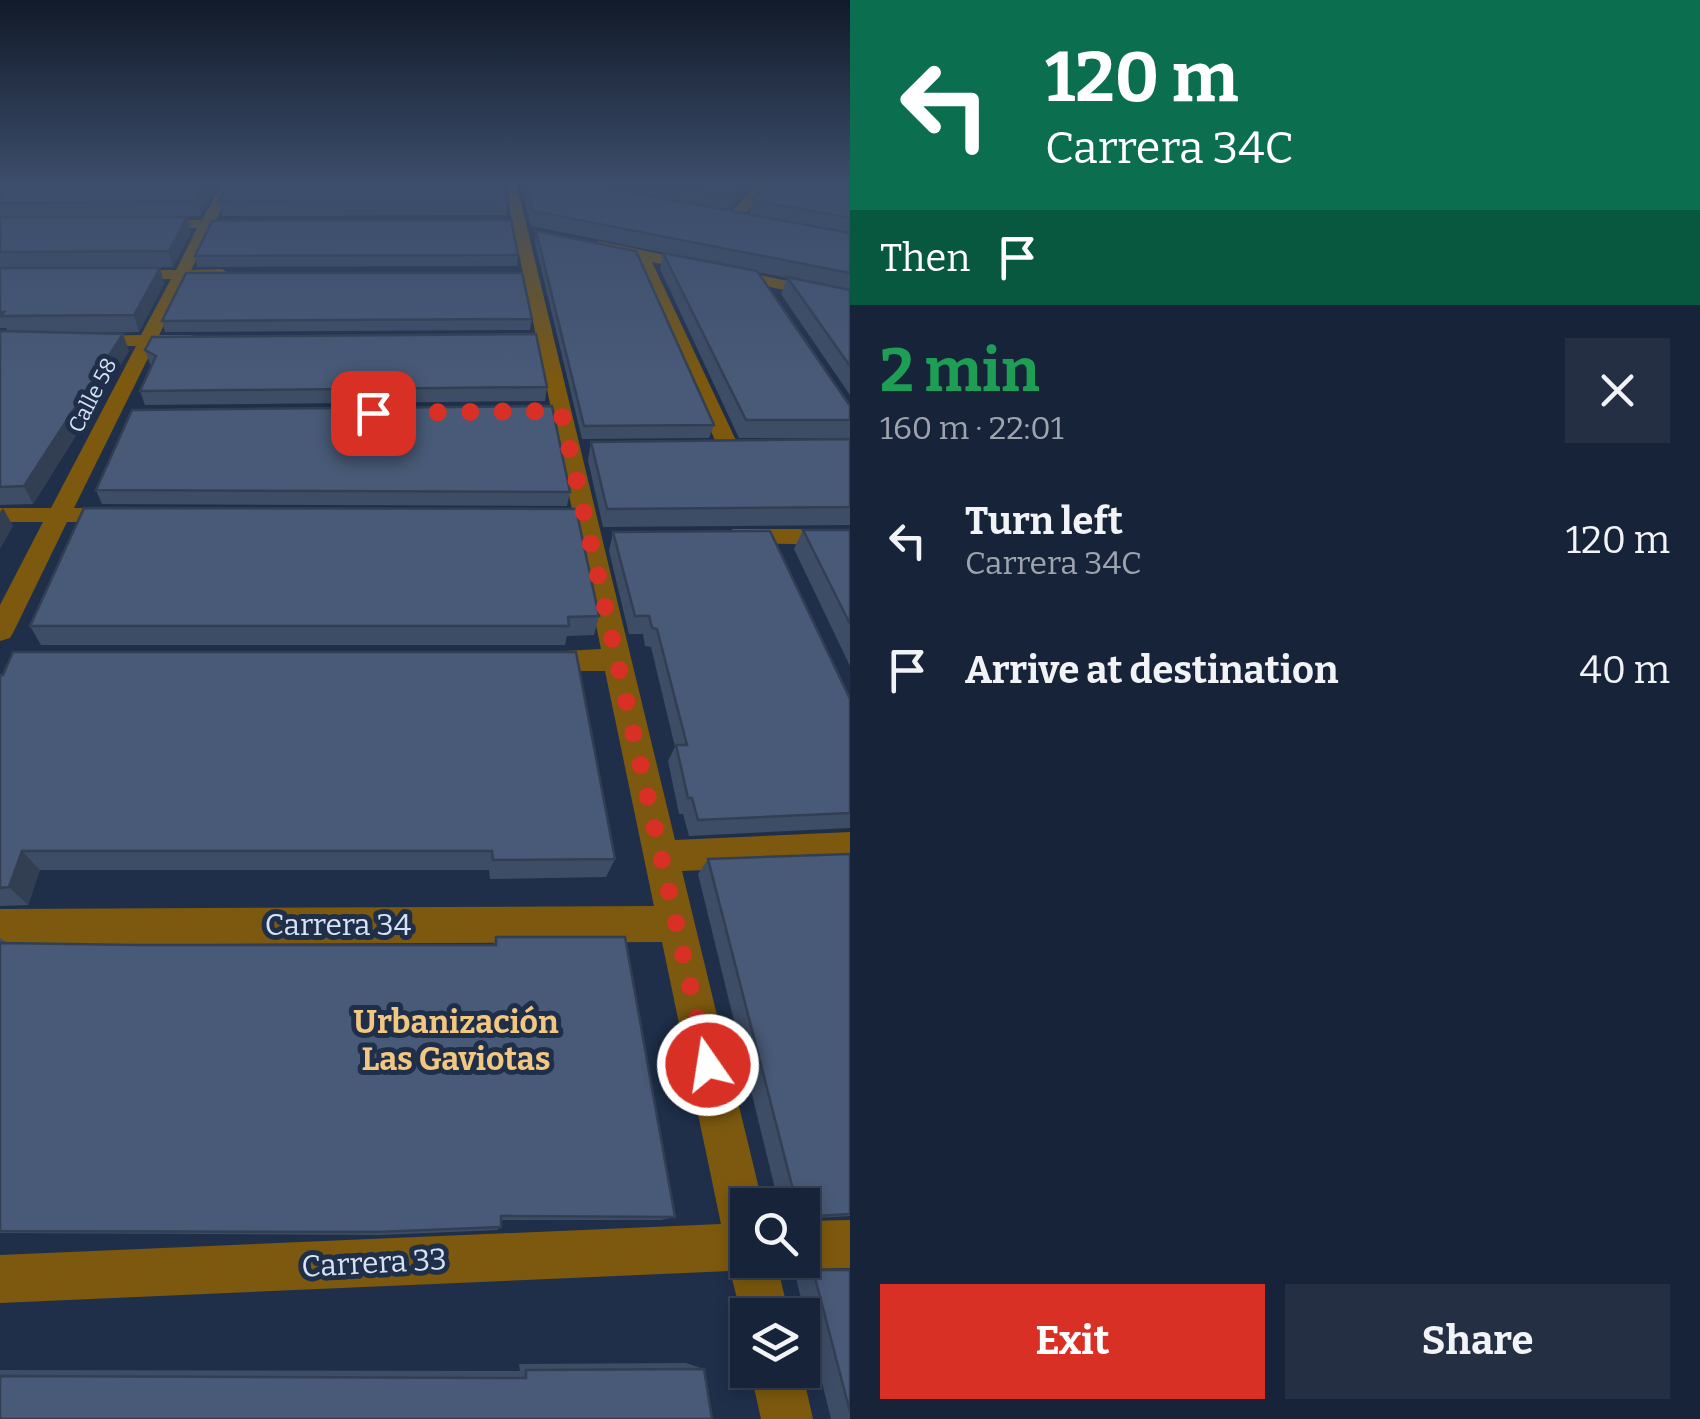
<!DOCTYPE html>
<html lang="en">
<head>
<meta charset="utf-8">
<style>
	body { margin:0; font-family:Bitter,serif; background:#242f43; color:#f1f3f6; height:100vh; display:flex; flex-direction:column; font-size:38px; white-space:nowrap }
	* { box-sizing:border-box; margin:0 }
	p { font-size:32px; color:#9ea4ae }
	.icon { flex:none; width:55px; height:55px; fill:none; stroke:currentColor; stroke-width:2; stroke-linecap:round; stroke-linejoin:round }
	.map { position:relative; flex:1; overflow:hidden }
	.drawer { display:flex; flex-direction:column; background:#172338; width:850px }
	.drawer>* { flex:none }
	.guide { background:#0b6e4f; color:#fff; overflow:hidden }
	.controls { position:absolute; left:730px; top:1188px; display:grid; gap:20px }
	.controls a { display:grid; place-items:center; width:90px; height:90px; border-radius:0px; background:#172338; box-shadow:0 5px 15px #0003,0 0 0 2px #364053; font-size:50px }
	.pin { position:absolute; display:grid; place-items:center; width:85px; height:85px; color:#fff; margin:-42px; border-radius:20px; box-shadow:0 5px 15px #0006 }
	.me { position:absolute; width:110px; margin:-55px; rotate:347deg; stroke-linejoin:round; filter:drop-shadow(0 0 8px #0008) }
	.turn { display:flex; align-items:center; gap:35px; height:210px; padding:0 30px; font-size:45px }
	.turn .icon { width:130px; height:130px; stroke-width:2.5 }
	.turn b { display:block; font-size:70px; line-height:85px }
	.then { display:flex; align-items:center; height:95px; padding:0 30px; background:#0003; gap:20px; font-size:38px }
	.round { display:grid; place-items:center; flex:none; width:105px; height:105px; border-radius:0px; background:#242f43 }
	.summary { display:flex; align-items:center; justify-content:space-between; height:170px; padding:0 30px }
	h1 { font-size:60px; font-weight:700; line-height:75px; color:#1e9e55 }
	.cta { display:flex; gap:20px; margin-top:auto; padding:20px 30px }
	.cta a { flex:1; height:115px; border-radius:0px; background:#d93025; color:#fff; font-size:40px; font-weight:700; line-height:115px; text-align:center }
	.cta a+a { background:#242f43; color:#f1f3f6 }
	ul { padding:0; list-style:none }
	li { display:flex; align-items:center; gap:30px; height:130px; padding:0 30px }
	li div { flex:1 }
	li b { display:block; font-size:38px }
	li em { font-style:normal }
	main { display:flex; flex:1; min-height:0 }
	.map>svg:first-child { display:block }
	.lines { fill:none; stroke-linecap:round; stroke-linejoin:round }
	.minor { fill:#7c590e; fill-rule:evenodd }
	.wall { fill:#3e4d66 }
	.shaded-wall { fill:#323f53 }
	.building { fill:#485a77; stroke:#323f53; stroke-width:2.5 }
	.route { stroke:#d93025; stroke-width:18; stroke-dasharray:0 32.4 }
	.labels { text-anchor:middle; stroke-width:10; stroke-linejoin:round; paint-order:stroke }
	.far-street-label { font-size:22px; fill:#d7e2f4; stroke:#1f2f4a }
	.near-street-label { font-size:30px; fill:#d7e2f4; stroke:#1f2f4a }
	.near-neighbourhood-label { font-size:32px; font-weight:bold; fill:#f1c781; stroke:#1f2f4a }
</style>
</head>
<body>
<main>
<div class="map">
<svg width="850" height="1419" viewBox="0 0 850 1419">
	<rect width="100%" height="100%" fill="#1f2f4a"/>
	<g class="lines">
		<!-- minor -->
		<g class="minor">
			<path d="M222,182H234L216,220H252L259,224L252,228H212L191,270L222,269L230,274L222,279H187L159,335H192L201,340L192,345L154,346L74,508H122L134,515L122,522H67L14,631L10,638L0,641V605L43,522H0V508H51L136,346H88L79,341L88,336L141,335L171,279L123,280L115,275L123,270H176L197,228H148L141,224L148,220H202Z"/>
			<path d="M504,182H516L675,840L850,832V864L682,871L763,1205H748V1260H776L789,1315H748L746,1333L730,1271L0,1303V1255L721,1224L662,942L0,945V909L654,906L605,671H538L528,667L524,660L528,653L601,649Z"/>
			<path d="M758,182H771L738,222H728V216Z"/>
			<path d="M599,241L850,294V304L652,262L740,449L737,454H721L635,258L594,249V243Z"/>
			<path d="M733,529H850V545L724,543L721,537Z"/>
			<path d="M850,1220V1268L802,1269L785,1262L802,1260V1221Z"/>
			<path d="M750,1370H802L813,1419H761Z"/>
		</g>
	</g>
	<!-- wall -->
	<g class="wall">
		<path d="M0,182H220L200,216L89,217L191,233L173,267L0,268Z"/>
		<path d="M521,182H753L728,210L749,214L753,200L850,182V395L781,294L787,278L758,272L850,406V438H739L660,269L663,253L680,256L531,226L521,186Z"/>
		<path d="M508,200L506,215L222,216L219,201Z"/>
		<path d="M536,231L714,425L709,438L582,439L535,243Z"/>
		<path d="M518,255L517,266L197,267L195,256Z"/>
		<path d="M0,268H160L164,284L139,332L74,333L129,351L33,504L0,505V331H7L6,328H0Z"/>
		<path d="M532,319L530,330L165,332L162,321Z"/>
		<path d="M145,350L547,387L545,401L145,405L140,391L152,365L150,364Z"/>
		<path d="M850,439V525L603,527L588,460L591,442Z"/>
		<path d="M96,490L570,492L567,506L102,504Z"/>
		<path d="M803,530H850V666L794,549Z"/>
		<path d="M613,532L850,699V828L689,836L683,814H679L668,761L675,747L651,647L645,646L643,634H629L609,551Z"/>
		<path d="M599,616L594,635L567,636L565,645H41L30,626Z"/>
		<path d="M0,675L615,859L606,877L490,879L489,870H40L28,905L0,906Z"/>
		<path d="M850,854V1216L817,1218V1256L802,1257V1205H779L698,874L708,859Z"/>
		<path d="M496,937L675,1217L661,1220H501V1227L497,1230L379,1235L0,1233V938L7,943L138,945H494Z"/>
		<path d="M794,1270H850V1419H831Z"/>
		<path d="M686,1363L704,1369L0,1419V1370L520,1371L519,1364Z"/>
	</g>
	<!-- shaded-wall -->
	<g class="shaded-wall">
		<path d="M209,182H220L200,216L197,201Z"/>
		<path d="M745,182H753L728,211L732,196Z"/>
		<path d="M187,217L191,233L173,267L169,251Z"/>
		<path d="M160,268L164,284L139,332L134,315Z"/>
		<path d="M123,334L129,351L33,504L24,486Z"/>
		<path d="M3,508L13,526L0,549V512Z"/>
		<path d="M22,851L40,870L28,905L9,887Z"/>
	</g>
	<!-- building -->
	<g class="building">
		<path d="M0,182H209L197,201L0,203Z"/>
		<path d="M228,182H504L508,200L219,201Z"/>
		<path d="M525,182H575L850,233V273L533,211Z"/>
		<path d="M648,182H745L732,196Z"/>
		<path d="M769,182H850V218L753,200Z"/>
		<path d="M0,217H187L169,251L0,252Z"/>
		<path d="M511,220L518,255L195,256L212,221Z"/>
		<path d="M536,231L636,251L714,425L584,426Z"/>
		<path d="M663,253L757,271L850,406V420H746Z"/>
		<path d="M0,268H160L134,315L0,316L4,312H0Z"/>
		<path d="M186,273H522L532,319L162,321Z"/>
		<path d="M787,277L850,290V366Z"/>
		<path d="M0,331L123,334L24,486L0,487Z"/>
		<path d="M536,334L547,387L140,391L156,356L145,350L152,337Z"/>
		<path d="M552,406L570,492L96,490L132,410Z"/>
		<path d="M850,439V507L607,509L591,442Z"/>
		<path d="M84,508L576,509L599,616L568,617L569,626H30Z"/>
		<path d="M803,530H850V624Z"/>
		<path d="M770,531L850,699V813L698,820L692,798H688L676,745H687L657,629L652,628L649,616H635L613,532Z"/>
		<path d="M13,652H576L615,859L493,860L492,851H22L9,887L0,888V675H3Z"/>
		<path d="M850,854V1214L817,1216V1256H811L802,1225V1205H797L708,859Z"/>
		<path d="M496,937H625L675,1217L501,1216V1227L377,1232L0,1231V943L138,945H496Z"/>
		<path d="M813,1270H850V1412Z"/>
		<path d="M704,1369L712,1419H0V1376L526,1378V1370Z"/>
	</g>
	<!-- sky -->
	<linearGradient id="sky" x2="0" y2="1"><stop stop-color="#111a29"/><stop offset="0.48" stop-color="#3c4d6b"/><stop offset="1" stop-color="#3c4d6b" stop-opacity="0"/></linearGradient>
	<rect width="850" height="380" fill="url(#sky)"/>
	<g class="lines">
		<!-- route -->
		<path class="route" d="M373,413L561,411L708,1065"/>
	</g>
	<g class="labels">
		<!-- far-street labels -->
		<g class="far-street-label">
			<text transform="translate(92 395) rotate(-63)" y="8">Calle 58</text>
		</g>
		<!-- near-street labels -->
		<g class="near-street-label">
			<text x="338" y="935">Carrera 34</text>
			<text transform="translate(374 1263) rotate(-3)" y="10">Carrera 33</text>
		</g>
		<!-- near-neighbourhood labels -->
		<g class="near-neighbourhood-label">
			<text x="456" y="1033">Urbanización<tspan x="456" dy="37">Las Gaviotas</tspan></text>
		</g>
	</g>
</svg>
<div class="controls">
<a><svg class="icon" aria-label="search" viewBox="0 0 24 24"><circle cx="10" cy="10" r="6"/><path d="M15 15l6 6"/></svg></a>
<a><svg class="icon" aria-label="layers" viewBox="0 0 24 24"><path d="M12 4l9 5-9 5-9-5zM3 14l9 5 9-5"/></svg></a>
</div>
<div class="pin" style="left:373px;top:413px;background:#d93025"><svg class="icon" aria-label="arrive" viewBox="0 0 24 24"><path d="M6 21V4h12l-3 4 3 4H6"/></svg></div>
<svg class="me" style="left:708px;top:1065px" viewBox="-20 -20 40 40"><circle r="17" fill="#d93025" stroke="#fff" stroke-width="3"/><path d="M0-11L8 9 0 5-8 9z" fill="#fff"/></svg>
</div>
<section class="drawer">
<div class="guide">
<div class="turn"><svg class="icon" aria-label="left" viewBox="0 0 24 24"><path d="M17 20v-9H6M10 6l-5 5 5 5"/></svg><div><b>120 m</b>Carrera 34C</div></div>
<div class="then">Then<svg class="icon" aria-label="arrive" viewBox="0 0 24 24"><path d="M6 21V4h12l-3 4 3 4H6"/></svg></div>
</div>
<div class="summary"><div><h1>2 min</h1><p>160 m · 22:01</p></div><a class="round"><svg class="icon" aria-label="close" viewBox="0 0 24 24"><path d="M6 6l12 12M18 6L6 18"/></svg></a></div>
<ul>
<li><svg class="icon" aria-label="left" viewBox="0 0 24 24"><path d="M17 20v-9H6M10 6l-5 5 5 5"/></svg><div><b>Turn left</b><p>Carrera 34C</p></div><em>120 m</em></li>
<li><svg class="icon" aria-label="arrive" viewBox="0 0 24 24"><path d="M6 21V4h12l-3 4 3 4H6"/></svg><div><b>Arrive at destination</b></div><em>40 m</em></li>
</ul>
<div class="cta"><a>Exit</a><a>Share</a></div>
</section>
</main>
</body>
</html>
